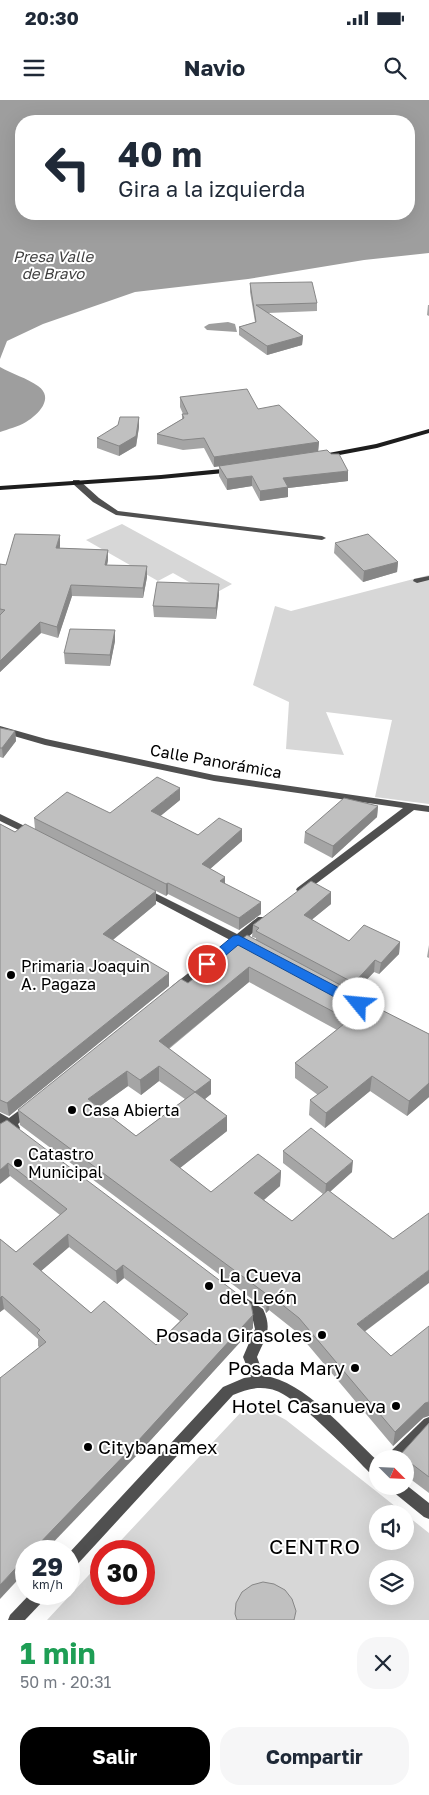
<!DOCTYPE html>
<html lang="es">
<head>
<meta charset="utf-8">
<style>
	body { margin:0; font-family:"Golos Text",sans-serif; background:#f6f6f7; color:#1f2937; height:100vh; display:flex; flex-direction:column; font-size:19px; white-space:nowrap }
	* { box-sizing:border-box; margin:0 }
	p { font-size:16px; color:#747a83 }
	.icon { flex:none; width:28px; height:28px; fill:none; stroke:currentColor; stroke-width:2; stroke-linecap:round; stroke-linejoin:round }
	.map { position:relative; height:1520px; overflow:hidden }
	.details { display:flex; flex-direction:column; background:#fff; flex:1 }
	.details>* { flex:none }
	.banner { position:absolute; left:15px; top:15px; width:400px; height:105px; border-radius:20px; box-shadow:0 5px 20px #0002; background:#fff; color:#1f2937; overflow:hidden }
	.needle { width:32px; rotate:114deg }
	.buttons { position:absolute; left:369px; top:1350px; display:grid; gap:10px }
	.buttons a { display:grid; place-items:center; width:45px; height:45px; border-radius:50%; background:#fff; box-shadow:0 5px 20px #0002; font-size:25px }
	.speed { position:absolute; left:15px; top:1440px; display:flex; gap:10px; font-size:25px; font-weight:700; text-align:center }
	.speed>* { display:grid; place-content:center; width:65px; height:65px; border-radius:50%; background:#fff; box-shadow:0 5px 20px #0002; line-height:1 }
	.speed small { font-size:12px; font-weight:400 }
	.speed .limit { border:8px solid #d22; background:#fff; color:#111 }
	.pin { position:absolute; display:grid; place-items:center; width:42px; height:42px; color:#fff; margin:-21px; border:2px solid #fff; border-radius:50%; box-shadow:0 1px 5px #0007 }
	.me { position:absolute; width:55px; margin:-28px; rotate:298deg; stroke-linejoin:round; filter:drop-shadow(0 0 4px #0008) }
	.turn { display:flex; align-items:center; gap:18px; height:105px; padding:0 20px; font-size:22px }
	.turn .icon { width:65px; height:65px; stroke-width:2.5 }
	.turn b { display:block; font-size:35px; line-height:42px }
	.round { display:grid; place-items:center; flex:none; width:52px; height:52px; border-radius:20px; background:#f6f6f7 }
	.overview { display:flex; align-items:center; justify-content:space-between; height:85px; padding:0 20px }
	h1 { font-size:30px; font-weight:700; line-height:38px; color:#1e9e55 }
	.primary-button { display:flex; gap:10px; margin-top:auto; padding:10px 20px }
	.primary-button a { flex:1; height:58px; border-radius:20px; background:#000; color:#fff; font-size:20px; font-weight:700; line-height:58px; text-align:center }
	.primary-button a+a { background:#f6f6f7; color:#1f2937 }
	.status { display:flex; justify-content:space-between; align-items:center; height:35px; padding:0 25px; background:#fff; direction:ltr }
	.status svg { height:14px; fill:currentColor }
	header { display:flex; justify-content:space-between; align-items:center; height:65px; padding:0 20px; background:#fff; font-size:22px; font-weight:700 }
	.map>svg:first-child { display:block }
	.green { fill:#d7d7d7; fill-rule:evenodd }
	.water { fill:#9e9e9e; fill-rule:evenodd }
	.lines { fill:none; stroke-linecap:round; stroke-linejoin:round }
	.lane { fill:#505050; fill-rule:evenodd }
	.street { fill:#505050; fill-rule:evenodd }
	.secondary { fill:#1d1d1d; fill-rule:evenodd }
	.wall { fill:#a5a5a5; fill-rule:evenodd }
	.shaded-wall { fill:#868686 }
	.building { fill:#c0c0c0; stroke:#868686; fill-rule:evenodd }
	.route { fill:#1a73e8; stroke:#114b97 }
	.poi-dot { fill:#000; stroke:#fff; stroke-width:2 }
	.labels { text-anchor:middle; stroke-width:4; stroke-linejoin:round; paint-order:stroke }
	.far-water-label { font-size:15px; font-style:italic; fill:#3f3f3f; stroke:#fff }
	.street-label { font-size:16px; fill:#000; stroke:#fff }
	.poi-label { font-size:16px; fill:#000; stroke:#fff; text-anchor:start }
	.near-poi-label { font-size:19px; fill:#000; stroke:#fff; text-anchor:end }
	.near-neighbourhood-label { font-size:21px; letter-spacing:1px; fill:#000; stroke:#fff }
</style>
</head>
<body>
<div class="status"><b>20:30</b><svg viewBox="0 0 49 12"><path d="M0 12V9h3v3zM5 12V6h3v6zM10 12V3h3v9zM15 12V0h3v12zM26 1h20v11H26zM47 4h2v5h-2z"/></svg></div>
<header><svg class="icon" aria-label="menu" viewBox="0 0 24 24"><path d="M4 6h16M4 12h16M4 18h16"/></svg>Navio<svg class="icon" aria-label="search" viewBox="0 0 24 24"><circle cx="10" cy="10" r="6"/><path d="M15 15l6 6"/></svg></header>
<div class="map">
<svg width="429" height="1520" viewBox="0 0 429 1520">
	<rect width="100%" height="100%" fill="#fff"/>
	<!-- green -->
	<g class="green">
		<path d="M122,424L232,484L212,495L173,473L158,481L86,440Z"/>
		<path d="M429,475V704L375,697L392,620L326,612L344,655L286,649L289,602L253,585L275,506L291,511Z"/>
		<path d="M253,1308H264L286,1320L405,1414H378V1441H405V1414L429,1433V1520H47L101,1462V1494H144V1451H111L243,1310ZM378,1469H405V1496H378Z"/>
	</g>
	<!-- water -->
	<g class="water">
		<path d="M0,0H429V153L364,160L248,179L135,192L43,224L7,241L0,259ZM21,21H409V114H21Z"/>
		<path d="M228,222L235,224L237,232L207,230L204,227L209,224Z"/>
		<path d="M0,267C12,274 27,278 38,286C55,298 38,315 26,322C18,327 8,329 0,332Z"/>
	</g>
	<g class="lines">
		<!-- lane -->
		<path class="lane" d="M73,380H79L99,398L118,411L322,436L326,438L322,440L116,415L93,402L73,384Z"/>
		<!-- street -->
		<g class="street">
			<path d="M429,476V480L417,483L413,481L414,479Z"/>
			<path d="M0,626L46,639L214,675L429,706V712L414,710L305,792L301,793L296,790L297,788L403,708L214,681L45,645L0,632Z"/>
			<path d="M0,714L35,731L37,733L35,735H29L0,721Z"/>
			<path d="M145,788L237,834L258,817H266L267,820L246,839L248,842L247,845L239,844L180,892H172L171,889L172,886L230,840L141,793L140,791Z"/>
			<path d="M29,1004L33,1006L35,1009L18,1024L20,1028L18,1031L14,1033L10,1031L0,1037V1013L9,1018L25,1006Z"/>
			<path d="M240,1194L263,1209C273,1230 265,1238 257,1257L264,1276C304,1280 348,1334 378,1361V1377L373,1376C352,1355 296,1293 270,1289C256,1286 245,1290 233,1295L74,1468L69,1470V1453L223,1287L244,1278L251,1277L243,1257L255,1229L252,1216L235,1204L234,1200L235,1196Z"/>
			<path d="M429,1317V1332L403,1359H386L388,1354L424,1319Z"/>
			<path d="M405,1384L429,1403V1419L424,1417L392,1391L390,1386H405Z"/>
			<path d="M30,1494H47L45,1499L25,1520H8L10,1515Z"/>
		</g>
		<!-- secondary -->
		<g class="secondary">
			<path d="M429,329V333L377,348L318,359L314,357L318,355L376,344Z"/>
			<path d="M232,368H235V372L161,379L0,390V386L161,375Z"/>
		</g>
	</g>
	<!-- wall -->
	<g class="wall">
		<path d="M250,183L317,203V211L268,213L303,236L302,245L267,255L239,235V227L255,222L250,192Z"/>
		<path d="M428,205H429V216L427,215Z"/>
		<path d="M180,297L258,309L319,342L318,351L348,381L288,388V397L260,401L252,386L227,390L219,376V366L214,367L204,348L183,350L157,344V334L182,319V314H183L180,307Z"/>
		<path d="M139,327L136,346L119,356L97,348V338Z"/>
		<path d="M335,443L398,462L397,472L363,482L334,453Z"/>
		<path d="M60,446V448L108,450V460L107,465L147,466V477L143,498L72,496L58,538L41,533L0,572V464L6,465Z"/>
		<path d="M219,484V495L216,519L154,517L153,506Z"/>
		<path d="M115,530V541L110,566L65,564L64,553Z"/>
		<path d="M0,628L15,631L16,641L3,658L0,657Z"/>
		<path d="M180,700L160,716L198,735L242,729V741L210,769L225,784L261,814L239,830L168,794L166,796L144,785L156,804L113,840L169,886L9,1016L0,1012V724L15,732L35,729L34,718L110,713Z"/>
		<path d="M378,706L377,717L332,758L304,743L305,732Z"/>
		<path d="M331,792V804L311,820L349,841L400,842L399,854L379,874L374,872L353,894L346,890V892L429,934V997L407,1016L370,991L325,1028L309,1015L310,1000L318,995L295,978V963L337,930L249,882L169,949L211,980V994L205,999L227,1016V1031L180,1068L211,1092L281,1071L280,1086L264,1100L292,1121L323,1094L283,1063V1051L352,1072L330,1092L365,1232L423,1318L393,1346L298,1233L269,1210L266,1213L264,1208L20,1025L18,1010L188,883L256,840V838L252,837L253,825ZM159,981L185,999L136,1036L99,1007L128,986L141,995Z"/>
		<path d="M429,845V858L427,857Z"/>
		<path d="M0,1024L253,1215V1228L138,1354L38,1246V1239L4,1209L0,1212V1139L16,1152L60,1115L10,1076ZM69,1147L117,1184L124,1178L180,1221L156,1245L91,1213L41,1171Z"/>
		<path d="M429,1323V1393L405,1375V1359H399L400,1355Z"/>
	</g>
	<!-- shaded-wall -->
	<g class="shaded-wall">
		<path d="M303,236L302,245L267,255V246Z"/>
		<path d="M139,317V327L136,346L119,356V346Z"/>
		<path d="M319,342L318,353L214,367V357Z"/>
		<path d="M348,371V381L288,388V397L260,401V391L283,378Z"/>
		<path d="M252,376V386L227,390V379Z"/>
		<path d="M60,435V446L57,459L56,448Z"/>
		<path d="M108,450V460L105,475V465Z"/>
		<path d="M398,462L397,472L363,482L364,471Z"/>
		<path d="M147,466V477L143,498V488Z"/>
		<path d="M219,484V495L216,519V508Z"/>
		<path d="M71,485L72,496L58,538L57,527Z"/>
		<path d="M40,522L41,533L0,572V561Z"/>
		<path d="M115,530V541L110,566V555Z"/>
		<path d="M15,631L16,641L3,658L2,648Z"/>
		<path d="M180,688V700L152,723L151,711Z"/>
		<path d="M378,706L377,717L332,758L333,746Z"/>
		<path d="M242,729V741L202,776V764Z"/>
		<path d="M225,777V789L220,781Z"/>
		<path d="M168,783V794L166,796V784Z"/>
		<path d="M156,791V804L104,847L103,834Z"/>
		<path d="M331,792V804L303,827L304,815Z"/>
		<path d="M261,802V814L239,830V818Z"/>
		<path d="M400,842L399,854L379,874L381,863Z"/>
		<path d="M375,860L374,872L353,894L354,883Z"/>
		<path d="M249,867V882L159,956V941Z"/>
		<path d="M169,873V886L9,1016L7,1003Z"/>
		<path d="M159,966V981L141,995L140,980Z"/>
		<path d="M127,971L128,986L89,1014L88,999Z"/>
		<path d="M372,976L370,991L325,1028L326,1013Z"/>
		<path d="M211,980V994L195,1007V992Z"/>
		<path d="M429,983V997L407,1016L409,1001Z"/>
		<path d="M227,1016V1031L171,1075L170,1060Z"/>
		<path d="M353,1061L352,1072L325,1096L326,1084Z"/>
		<path d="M8,1063L10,1076L0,1084V1070Z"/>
		<path d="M281,1071L280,1086L254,1108V1093Z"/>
		<path d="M68,1134L69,1147L34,1177L33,1164Z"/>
		<path d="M123,1165L124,1178L117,1184L116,1171Z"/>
		<path d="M429,1170V1183L355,1239L357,1224Z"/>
		<path d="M270,1195L269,1210L266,1213L267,1198Z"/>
		<path d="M2,1196L4,1209L0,1212V1198Z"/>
		<path d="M253,1215V1228L138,1354L45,1451H32Z"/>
		<path d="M429,1302V1316L423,1318L393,1346L395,1332L425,1303Z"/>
		<path d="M26,1457V1471L0,1499V1485Z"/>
	</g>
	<!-- building -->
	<g class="building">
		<path d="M312,182L317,203L256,205L303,236L267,246L239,227L256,222L250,183Z"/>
		<path d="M247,289L258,309L279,305L319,342L214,357L204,338L183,340L157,334L184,318L182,314H188L180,297Z"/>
		<path d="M120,317H139L136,336L119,346L97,338L118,325Z"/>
		<path d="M327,350L331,354H339L348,371L283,378L288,387L260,391L252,376L227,379L219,366Z"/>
		<path d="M15,434L60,435L56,448L108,450L105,465L147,466L143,488L71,485L57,527L40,522L0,561V515L5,510L0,509V464L6,465Z"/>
		<path d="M368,434L398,462L364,471L335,443Z"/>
		<path d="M157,482L219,484L216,508L153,506Z"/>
		<path d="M70,529L115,530L110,555L64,553Z"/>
		<path d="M0,628L15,631L2,648H0Z"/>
		<path d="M157,677L180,688L151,711L198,735L219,718L242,729L202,764L225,777L220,781L261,802L239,818L168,783L166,784L34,718L67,692L110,713Z"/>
		<path d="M344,698L378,706L333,746L305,732Z"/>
		<path d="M0,724L15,732L25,724L156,791L103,834L169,873L7,1003L0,1000Z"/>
		<path d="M311,781L331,792L304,815L349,841L364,825L400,842L381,863L375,860L354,883L256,831L259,828L253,825Z"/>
		<path d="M247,835L346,888L344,891L429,934V983L409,1001L372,976L326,1013L310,1000L328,987L295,963L349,920L249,867L159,941L211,980L195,992L227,1016L170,1060L211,1092L258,1054L281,1071L254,1093L292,1121L328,1090L393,1139L429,1113V1170L357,1224L391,1256L429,1226V1302L425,1303L395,1332L299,1218L270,1195L267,1198L265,1193L18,1010L181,879L188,883ZM159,966L195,992L136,1036L88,999L127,971L140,980Z"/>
		<path d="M7,1020L251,1204L253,1215L137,1342L32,1451H26V1457L0,1485V1278L46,1242L37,1233L40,1230L2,1196L0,1198V1139L16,1152L67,1109L8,1063L0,1070V1024ZM68,1134L116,1171L123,1165L188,1214L156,1245L104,1201L91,1213L33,1164Z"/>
		<path d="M311,1028L353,1061L326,1084L283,1051Z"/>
		<path d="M429,1323V1377L400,1355Z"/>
		<path d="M263,1482L274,1484L285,1490L292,1499L296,1511L294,1520H237L235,1514L236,1503L242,1492L252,1485Z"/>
	</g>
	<!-- route -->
	<path class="route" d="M238,835L364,901L366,904L364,908H355L238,845L212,867H203L201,864L203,861L233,836Z"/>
	<!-- markers -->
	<g class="poi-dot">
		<circle cx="11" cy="875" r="5"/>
		<circle cx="72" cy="1010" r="5"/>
		<circle cx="18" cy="1063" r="5"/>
		<circle cx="209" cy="1186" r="5"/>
		<circle cx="322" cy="1235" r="5"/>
		<circle cx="355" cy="1268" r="5"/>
		<circle cx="396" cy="1306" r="5"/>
		<circle cx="88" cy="1347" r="5"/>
	</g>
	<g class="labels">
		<!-- far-water labels -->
		<g class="far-water-label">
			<text x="53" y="162">Presa Valle<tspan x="53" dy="17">de Bravo</tspan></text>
		</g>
		<!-- street labels -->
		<g class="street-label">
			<text transform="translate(216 661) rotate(10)" y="6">Calle Panorámica</text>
		</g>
		<!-- poi labels -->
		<g class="poi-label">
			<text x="21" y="872">Primaria Joaquin<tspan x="21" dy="18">A. Pagaza</tspan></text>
			<text x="82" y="1016">Casa Abierta</text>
			<text x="28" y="1060">Catastro<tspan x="28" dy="18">Municipal</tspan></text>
		</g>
		<!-- near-poi labels -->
		<g class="near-poi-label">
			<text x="219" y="1182" text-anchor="start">La Cueva<tspan x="219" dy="22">del León</tspan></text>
			<text x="312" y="1242">Posada Girasoles</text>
			<text x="345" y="1275">Posada Mary</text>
			<text x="386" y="1313">Hotel Casanueva</text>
			<text x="98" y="1354" text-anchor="start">Citybanamex</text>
		</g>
		<!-- near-neighbourhood labels -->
		<g class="near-neighbourhood-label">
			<text x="315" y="1454">CENTRO</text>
		</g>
	</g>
</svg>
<div class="buttons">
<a><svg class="needle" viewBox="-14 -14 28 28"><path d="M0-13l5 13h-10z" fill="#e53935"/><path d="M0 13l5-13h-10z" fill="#747a83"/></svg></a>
<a><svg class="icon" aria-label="sound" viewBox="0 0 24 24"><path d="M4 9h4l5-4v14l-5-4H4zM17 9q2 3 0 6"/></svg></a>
<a><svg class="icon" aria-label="layers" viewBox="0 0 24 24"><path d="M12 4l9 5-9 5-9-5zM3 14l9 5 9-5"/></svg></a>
</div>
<div class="speed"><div>29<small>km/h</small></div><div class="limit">30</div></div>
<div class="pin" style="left:207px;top:864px;background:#d93025"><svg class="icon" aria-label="arrive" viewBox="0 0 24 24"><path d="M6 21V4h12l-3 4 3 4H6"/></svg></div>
<svg class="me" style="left:359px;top:904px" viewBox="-20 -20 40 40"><circle r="19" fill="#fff"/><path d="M0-13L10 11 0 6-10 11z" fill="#1a73e8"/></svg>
<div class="banner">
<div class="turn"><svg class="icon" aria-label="left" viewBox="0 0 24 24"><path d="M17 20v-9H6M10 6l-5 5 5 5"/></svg><div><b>40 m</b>Gira a la izquierda</div></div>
</div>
</div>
<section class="details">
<div class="overview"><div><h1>1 min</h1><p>50 m · 20:31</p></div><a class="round"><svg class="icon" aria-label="close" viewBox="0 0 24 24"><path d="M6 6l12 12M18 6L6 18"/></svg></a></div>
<div class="primary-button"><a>Salir</a><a>Compartir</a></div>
</section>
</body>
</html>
